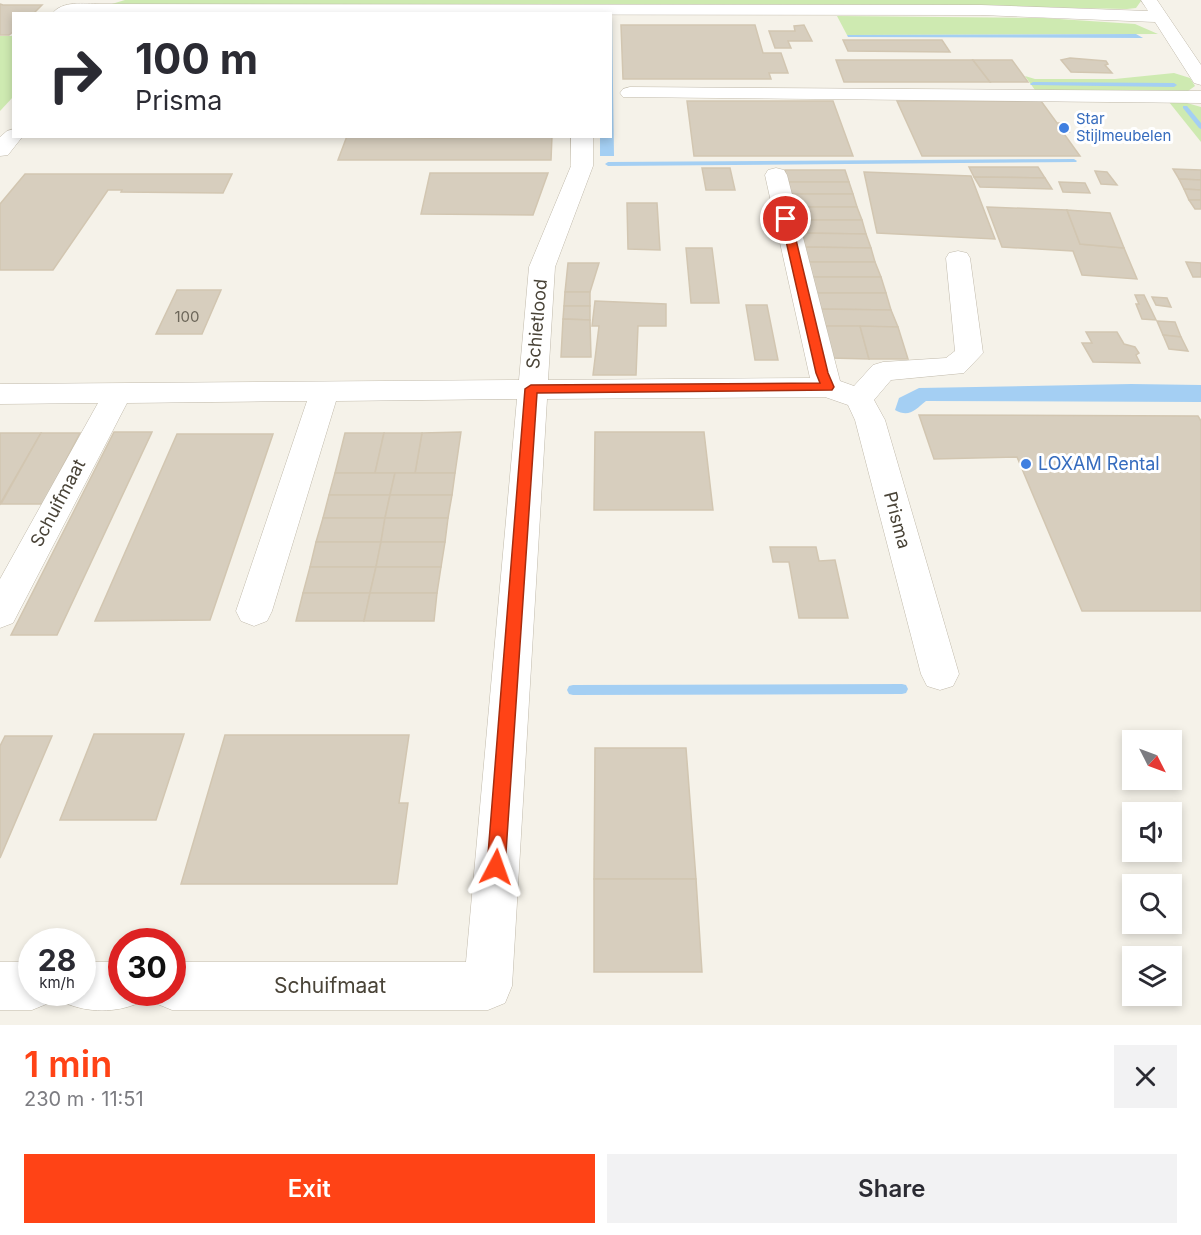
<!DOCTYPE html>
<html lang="en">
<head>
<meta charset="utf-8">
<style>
	body { margin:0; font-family:Inter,sans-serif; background:#f2f2f3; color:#2b2b33; height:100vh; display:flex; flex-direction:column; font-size:22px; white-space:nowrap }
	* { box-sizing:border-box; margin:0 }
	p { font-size:20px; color:#7c7c81 }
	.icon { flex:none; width:33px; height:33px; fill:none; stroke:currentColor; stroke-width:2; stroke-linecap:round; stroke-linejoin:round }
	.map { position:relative; height:1025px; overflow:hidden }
	.panel { display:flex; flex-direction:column; background:#fff; flex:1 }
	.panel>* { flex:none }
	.hud { position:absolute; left:12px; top:12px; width:600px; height:126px; border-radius:0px; box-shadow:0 3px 9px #0003; background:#fff; color:#2b2b33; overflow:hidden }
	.needle { width:39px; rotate:132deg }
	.tools { position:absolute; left:1122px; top:730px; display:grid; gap:12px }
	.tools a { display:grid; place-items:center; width:60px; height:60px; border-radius:0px; background:#fff; box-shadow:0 3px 9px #0003; font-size:30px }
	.speed { position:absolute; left:18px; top:928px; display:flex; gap:12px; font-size:30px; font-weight:700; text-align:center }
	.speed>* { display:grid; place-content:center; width:78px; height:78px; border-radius:50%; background:#fff; box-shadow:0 3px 9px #0003; line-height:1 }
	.speed small { font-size:15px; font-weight:400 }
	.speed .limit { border:9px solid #d22; background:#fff; color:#111 }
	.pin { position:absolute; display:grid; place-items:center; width:51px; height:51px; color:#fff; margin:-26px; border:3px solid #fff; border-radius:50%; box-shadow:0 2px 6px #0007 }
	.me { position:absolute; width:66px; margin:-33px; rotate:4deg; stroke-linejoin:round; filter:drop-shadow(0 0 4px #0008) }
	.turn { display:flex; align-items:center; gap:21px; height:126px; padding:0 24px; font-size:27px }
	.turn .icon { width:78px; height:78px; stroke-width:2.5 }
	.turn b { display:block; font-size:42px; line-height:51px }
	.round { display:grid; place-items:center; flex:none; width:63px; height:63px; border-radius:0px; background:#f2f2f3 }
	.summary { display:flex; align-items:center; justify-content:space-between; height:102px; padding:0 24px }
	h1 { font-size:36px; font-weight:600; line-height:45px; color:#ff4316 }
	.action { display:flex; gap:12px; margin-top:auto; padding:12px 24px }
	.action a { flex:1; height:69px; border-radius:0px; background:#ff4316; color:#fff; font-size:24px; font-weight:600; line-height:69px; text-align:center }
	.action a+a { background:#f2f2f3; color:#2b2b33 }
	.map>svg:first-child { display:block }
	.green { fill:#ceeab1 }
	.water { fill:#a4cff3 }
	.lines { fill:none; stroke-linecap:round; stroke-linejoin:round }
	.stream { fill:#a4cff3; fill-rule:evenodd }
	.building { fill:#d7cebe; stroke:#d2c6b1; stroke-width:1.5 }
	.minor-casing { stroke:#c1baab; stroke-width:1 }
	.minor { fill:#fff; fill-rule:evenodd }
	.route { fill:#ff4316; stroke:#a62c0e; stroke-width:1.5 }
	.shop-dot { fill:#3f7fe0; stroke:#fff; stroke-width:2 }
	.labels { text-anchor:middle; stroke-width:6; stroke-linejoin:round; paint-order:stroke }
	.far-shop-label { font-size:15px; fill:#366cbe; stroke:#fff; text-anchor:start }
	.number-label { font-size:15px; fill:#6c6659 }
	.street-label { font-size:18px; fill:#494337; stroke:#fff }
	.shop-label { font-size:18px; fill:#366cbe; stroke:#fff; text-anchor:start }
	.near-street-label { font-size:21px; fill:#494337; stroke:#fff }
</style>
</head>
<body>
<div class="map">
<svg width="1201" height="1025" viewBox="0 0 1201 1025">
	<rect width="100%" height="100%" fill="#f5f2e9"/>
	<!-- green -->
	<g class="green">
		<path d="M125,0H1140L1141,1L1136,8L1127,9L986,6H105Z"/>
		<path d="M837,16L1044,18L1135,24L1158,34L847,35Z"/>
		<path d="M0,36H13V97L0,111Z"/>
		<path d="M1174,73L1190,78L1195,86L1188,91H1181L1035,90L1025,76L1035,79H1115Z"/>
		<path d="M1169,102L1187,103L1201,107V142Z"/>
	</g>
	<!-- water -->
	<g class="water">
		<path d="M611,18H612L614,156H600V137L610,136Z"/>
		<path d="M1136,34L1143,38L848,37L847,35Z"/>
		<path d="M1131,384L1201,385V402L926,401C915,410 909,418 895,410L899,398L919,388Z"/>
	</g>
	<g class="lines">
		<!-- stream -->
		<g class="stream">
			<path d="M1033,82L1174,83L1177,85L1174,87L1031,85L1030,84Z"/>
			<path d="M1183,106H1187L1201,123V129L1199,128L1183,108Z"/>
			<path d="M1074,159L1077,161L1076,162L608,166L605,164L608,162Z"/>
			<path d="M902,684L906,685L908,689L906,693L902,694L573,695L569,694L567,690L569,686L573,685Z"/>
		</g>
	</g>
	<!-- building -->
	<g class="building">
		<path d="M0,4L3,5H42L33,14H14V31L9,35H0Z"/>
		<path d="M621,25H755L763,53H781L788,73H769L771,79H623Z"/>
		<path d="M804,25L812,41H788L791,48H775L769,31H795L794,26Z"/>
		<path d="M843,40H942L950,52L848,51Z"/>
		<path d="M1070,58L1106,61L1108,64L1105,65L1112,73L1071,72L1061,60Z"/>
		<path d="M836,60H973L990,82H844Z"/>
		<path d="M973,60H1012L1028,82H990Z"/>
		<path d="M687,101H833L853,156H694Z"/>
		<path d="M897,101H1041L1057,123H1063L1069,132L1062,131L1080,156H922Z"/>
		<path d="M347,136L434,138L552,136L551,160H338Z"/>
		<path d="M969,167H1038L1045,178L974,177Z"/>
		<path d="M702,168H730L735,190H706Z"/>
		<path d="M1173,169L1201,170V180L1179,179Z"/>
		<path d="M785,170H845L849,182H787Z"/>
		<path d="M1095,171L1107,172L1117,185L1101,184Z"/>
		<path d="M864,172L971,176L995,239L877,233Z"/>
		<path d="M430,173H548L533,215L421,214Z"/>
		<path d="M25,174H232L223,193L121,192L122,190H108L53,270H0V204Z"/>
		<path d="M974,177L1045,178L1052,189L980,187Z"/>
		<path d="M1179,179L1201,180V190L1184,189Z"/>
		<path d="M787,182H849L853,194H790Z"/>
		<path d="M1059,182L1085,183L1090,193L1063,192Z"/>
		<path d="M1184,189L1201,190V200H1189Z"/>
		<path d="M790,194H853L857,207H793Z"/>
		<path d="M1189,200H1201V209H1195Z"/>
		<path d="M627,203H657L660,250L628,249Z"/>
		<path d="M793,207H857L862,220H796Z"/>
		<path d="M987,207L1067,210L1080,244L1124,248L1137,279L1082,275L1073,251L1002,247Z"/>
		<path d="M1067,210L1110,213L1124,248L1080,244Z"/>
		<path d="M796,220H862L866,234L800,233Z"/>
		<path d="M800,233L866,234L871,248L803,247Z"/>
		<path d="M803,247L871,248L875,262H807Z"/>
		<path d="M686,248H712L719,303H691Z"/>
		<path d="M807,262H875L881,277H810Z"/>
		<path d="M1186,262L1201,263V277H1193Z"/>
		<path d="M568,263H599L590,292H565Z"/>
		<path d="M810,277H881L886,293H814Z"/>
		<path d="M177,290H221L202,334H156Z"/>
		<path d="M565,292H590V306H564Z"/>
		<path d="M814,293H886L891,310L818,309Z"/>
		<path d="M1135,295H1144L1156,320L1142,319L1136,304H1139Z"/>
		<path d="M1152,297L1167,298L1171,307L1156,305Z"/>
		<path d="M595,301L666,304V326H638L636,375H593L599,326H592Z"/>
		<path d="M746,305H767L778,360H755Z"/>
		<path d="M564,306H590V320L563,319Z"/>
		<path d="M818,309L891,310L898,327L821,326Z"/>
		<path d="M563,319L590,320L591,357H561Z"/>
		<path d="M1157,321L1175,322L1181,337L1163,335Z"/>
		<path d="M821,326H860L869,359L830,358Z"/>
		<path d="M860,326L898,327L908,359H869Z"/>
		<path d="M1086,332H1117L1124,344L1135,347L1139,353L1136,355L1140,363L1093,362L1082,343H1092Z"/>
		<path d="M1163,335L1181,337L1188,351L1169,349Z"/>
		<path d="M919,415L1198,416L1201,421V611H1082L1017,457L934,459Z"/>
		<path d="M114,432H152L57,635H11Z"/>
		<path d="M461,432L455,473H415L422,433Z"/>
		<path d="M595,432H704L713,510H594Z"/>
		<path d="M0,433H41L0,504Z"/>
		<path d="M41,433H80L43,504H1Z"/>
		<path d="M345,433H384L375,473H335Z"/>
		<path d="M384,433H422L415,473H375Z"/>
		<path d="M177,434H273L210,620L95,621Z"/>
		<path d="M335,473H395L390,495H329Z"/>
		<path d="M395,473H455L452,495H390Z"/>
		<path d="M329,495H390L385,518H323Z"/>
		<path d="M390,495H452L448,518H385Z"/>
		<path d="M323,518H385L381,542H316Z"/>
		<path d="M385,518H448L445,542H381Z"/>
		<path d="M316,542H381L376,567H310Z"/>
		<path d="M381,542H445L441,567H376Z"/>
		<path d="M770,547H816L819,561L835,560L848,618H799L789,562H773Z"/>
		<path d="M310,567H376L370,593H303Z"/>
		<path d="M376,567H441L437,593H370Z"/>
		<path d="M303,593H370L364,621H296Z"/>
		<path d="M370,593H437L434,621H364Z"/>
		<path d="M94,734H184L156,820H60Z"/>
		<path d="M225,735H409L399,803H408L397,884H181Z"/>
		<path d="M5,736H52L0,858V746Z"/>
		<path d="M595,748H686L696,879H594Z"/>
		<path d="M594,879H696L702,972H594Z"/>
	</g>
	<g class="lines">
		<defs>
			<g id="minor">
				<path d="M1141,0H1157L1201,65V85L1194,83L1155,22L981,15L52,14C62,0 84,4 100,4L981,5L1148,11Z"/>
				<path d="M630,87L1201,91V103L623,97L620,93L623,89Z"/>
				<path d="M14,129V136H23L8,155L0,156V137L7,131Z"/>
				<path d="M571,136H593V166L555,267L548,380L810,378L765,175L768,170L776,168L784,170L787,175L840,381L854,386L873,365L883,362L946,358L955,351L946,258L949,253L958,251L967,253L970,258L983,353L964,373L891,380L874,400L885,420L959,674L953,686L940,690L927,686L921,674L855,420L848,405L825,397L547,399L512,986L505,1003L488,1010H172L155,1003L151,993H172V962H466L517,399L336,401L272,611L267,621L254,626L241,621L236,611L307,401L127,403L13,623L0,628V579L98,403L0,404V384L519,380L529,267L571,166Z"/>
				<path d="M0,962H32V993H53L49,1003L32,1010H0Z"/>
				<path d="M82,962H122V993H143L139,1003C115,1013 89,1013 65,1003L61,993H82Z"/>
			</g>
		</defs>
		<!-- minor casing -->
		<use href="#minor" class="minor-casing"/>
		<!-- minor -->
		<use href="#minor" class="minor"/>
	</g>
	<!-- route -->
	<path class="route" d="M786,216L791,219L828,373L834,387L832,390L537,393L505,867L503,873L496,876L490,873L487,867L525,389L531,385L820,383L816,373L781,219Z"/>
	<!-- markers -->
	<g class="shop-dot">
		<circle cx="1064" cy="128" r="6"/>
		<circle cx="1026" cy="464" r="6"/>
	</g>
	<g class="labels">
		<!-- far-shop labels -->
		<g class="far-shop-label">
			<text x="1076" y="124">Star<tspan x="1076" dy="17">Stijlmeubelen</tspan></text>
		</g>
		<!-- number labels -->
		<g class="number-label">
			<text x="187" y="322">100</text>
		</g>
		<!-- street labels -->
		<g class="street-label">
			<text transform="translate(537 324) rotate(-85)" y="6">Schietlood</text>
			<text transform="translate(58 503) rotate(-62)" y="6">Schuifmaat</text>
			<text transform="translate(897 520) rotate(75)" y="6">Prisma</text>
		</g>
		<!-- shop labels -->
		<g class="shop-label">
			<text x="1038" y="470">LOXAM Rental</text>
		</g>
		<!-- near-street labels -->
		<g class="near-street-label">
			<text x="330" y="993">Schuifmaat</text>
		</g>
	</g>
</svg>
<div class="tools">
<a><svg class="needle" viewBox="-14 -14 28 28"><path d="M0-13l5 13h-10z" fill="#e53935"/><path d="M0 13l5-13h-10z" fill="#7c7c81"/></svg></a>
<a><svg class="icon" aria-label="sound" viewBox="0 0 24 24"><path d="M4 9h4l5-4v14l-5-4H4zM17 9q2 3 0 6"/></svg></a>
<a><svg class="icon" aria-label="search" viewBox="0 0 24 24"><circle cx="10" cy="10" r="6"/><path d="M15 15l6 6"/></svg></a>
<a><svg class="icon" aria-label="layers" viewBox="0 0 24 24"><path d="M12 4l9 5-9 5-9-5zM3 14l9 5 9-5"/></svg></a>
</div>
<div class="speed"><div>28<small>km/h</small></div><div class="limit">30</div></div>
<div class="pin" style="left:786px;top:219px;background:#d93025"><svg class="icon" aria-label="arrive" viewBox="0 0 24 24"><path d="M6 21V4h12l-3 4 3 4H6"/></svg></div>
<svg class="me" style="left:496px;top:867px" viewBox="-20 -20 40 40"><path d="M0-17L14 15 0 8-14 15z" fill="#ff4316" stroke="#fff" stroke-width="4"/></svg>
<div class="hud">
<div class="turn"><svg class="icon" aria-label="right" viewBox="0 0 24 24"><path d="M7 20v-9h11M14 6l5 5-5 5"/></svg><div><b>100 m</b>Prisma</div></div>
</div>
</div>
<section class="panel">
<div class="summary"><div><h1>1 min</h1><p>230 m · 11:51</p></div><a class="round"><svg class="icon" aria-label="close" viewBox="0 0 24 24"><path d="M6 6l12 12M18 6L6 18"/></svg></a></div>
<div class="action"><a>Exit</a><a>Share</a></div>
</section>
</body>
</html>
